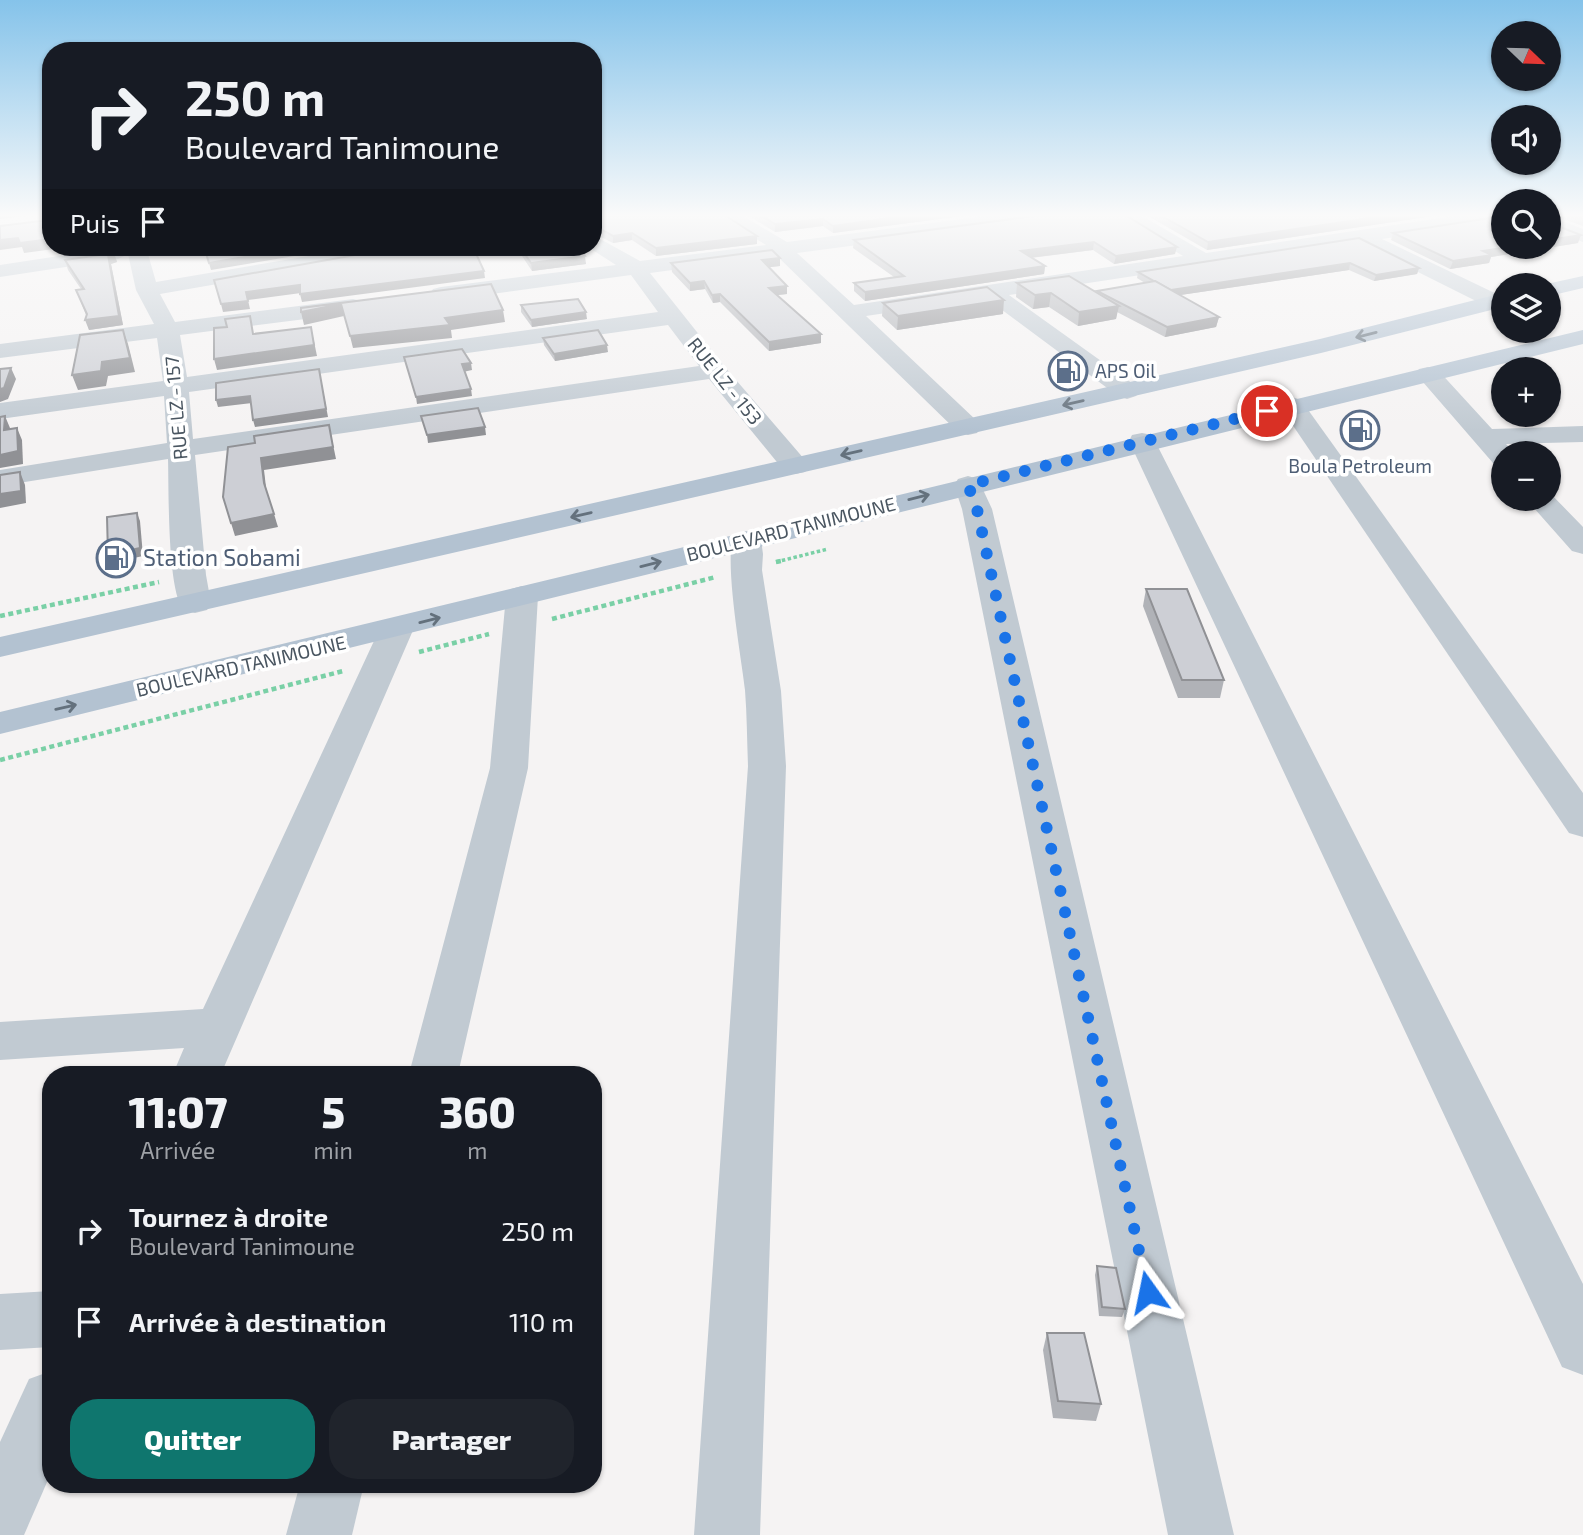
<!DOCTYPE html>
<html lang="fr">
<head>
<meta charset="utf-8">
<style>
	body { margin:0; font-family:"Exo 2",sans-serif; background:#20242c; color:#f1f3f6; height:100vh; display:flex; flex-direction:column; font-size:26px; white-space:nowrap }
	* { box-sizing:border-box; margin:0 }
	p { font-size:23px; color:#9ea1a6 }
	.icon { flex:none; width:38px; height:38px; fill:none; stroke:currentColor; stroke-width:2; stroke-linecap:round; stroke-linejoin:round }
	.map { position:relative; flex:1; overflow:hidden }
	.drawer { position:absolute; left:42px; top:1066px; width:560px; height:427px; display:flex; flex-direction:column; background:#171b24; border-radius:28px; box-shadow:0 2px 5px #0004 }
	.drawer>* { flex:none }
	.top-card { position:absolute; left:42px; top:42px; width:560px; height:214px; border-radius:28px; box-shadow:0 2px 5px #0004; background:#171b24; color:#f1f3f6; overflow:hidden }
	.needle { width:46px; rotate:113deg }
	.fabs { position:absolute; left:1491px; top:21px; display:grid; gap:14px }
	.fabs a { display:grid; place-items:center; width:70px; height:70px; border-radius:50%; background:#171b24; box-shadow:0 2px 5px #0004; font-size:35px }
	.pin { position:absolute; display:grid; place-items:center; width:60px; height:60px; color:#fff; margin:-30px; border:4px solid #fff; border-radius:50%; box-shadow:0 2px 7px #0007 }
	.me { position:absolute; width:77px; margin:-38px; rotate:348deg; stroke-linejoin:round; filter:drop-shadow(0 0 5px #0008) }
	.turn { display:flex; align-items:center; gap:24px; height:147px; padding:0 28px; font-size:32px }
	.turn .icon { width:91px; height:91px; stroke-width:2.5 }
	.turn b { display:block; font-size:49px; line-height:60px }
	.then { display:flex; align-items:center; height:66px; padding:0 28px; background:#0003; gap:14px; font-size:26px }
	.eta { display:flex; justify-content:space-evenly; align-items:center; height:119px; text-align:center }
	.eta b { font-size:42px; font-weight:800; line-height:49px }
	.action { display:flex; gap:14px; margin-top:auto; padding:14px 28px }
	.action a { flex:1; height:80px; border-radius:28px; background:#0f766e; color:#fff; font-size:28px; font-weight:800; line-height:80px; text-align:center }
	.action a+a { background:#20242c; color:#f1f3f6 }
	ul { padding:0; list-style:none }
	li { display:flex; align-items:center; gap:21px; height:91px; padding:0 28px }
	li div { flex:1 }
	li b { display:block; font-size:26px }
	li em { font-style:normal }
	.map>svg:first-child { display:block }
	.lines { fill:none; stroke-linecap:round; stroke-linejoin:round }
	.path-far2 { stroke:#7ad0a6; stroke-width:2.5; stroke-dasharray:2.5 2; stroke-linecap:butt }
	.path-far1 { stroke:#7ad0a6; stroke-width:3.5; stroke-dasharray:3.5 2.5; stroke-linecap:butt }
	.path { stroke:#7ad0a6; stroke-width:4.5; stroke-dasharray:5 3.5; stroke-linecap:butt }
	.minor { fill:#c1cad2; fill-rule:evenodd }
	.major { fill:#b3c2d1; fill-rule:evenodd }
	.wall { fill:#b0b2b7 }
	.shaded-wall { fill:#909195 }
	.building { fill:#cdcfd5; stroke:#909195; stroke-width:2 }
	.oneway { stroke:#64717d }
	.route { stroke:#1a73e8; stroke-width:12; stroke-dasharray:0 21.6 }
	.labels { text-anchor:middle; stroke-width:7; stroke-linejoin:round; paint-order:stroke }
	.far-service-label { font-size:19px; fill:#4e5e75; stroke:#fff; text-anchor:start }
	.far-street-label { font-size:19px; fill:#4a5661; stroke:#fff }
	.service-label { font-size:23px; fill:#4e5e75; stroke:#fff; text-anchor:start }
</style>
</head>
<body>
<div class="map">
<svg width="1583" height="1535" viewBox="0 0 1583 1535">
	<rect width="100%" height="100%" fill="#f5f3f3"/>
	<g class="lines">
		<!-- path-far2 -->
		<path class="path-far2" d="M1512,284L1531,280"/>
		<!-- path-far1 -->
		<path class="path-far1" d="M776,562L828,549"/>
		<!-- path -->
		<g class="path">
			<path d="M776,562L781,561"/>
			<path d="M0,616L159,582"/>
			<path d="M552,619L716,577"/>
			<path d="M419,652L489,634"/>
			<path d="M0,760L343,671"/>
		</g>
		<!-- minor -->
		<g class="minor">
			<path d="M719,216H743L787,242L985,216H1041L1032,222L797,253L854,305L1183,256L1118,216H1142L1206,253L1454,216H1503V220L1496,222L1382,239L1503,297V307H1488L1358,242L1009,295L1136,386L1140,391L1136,396L1127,399L1118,396L986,298L866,316L977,421L981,427L977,433L968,435L959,433L777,256L650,273L724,366L805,460L809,466L805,472L795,474L785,472L709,379L195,455L206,575L211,603L207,610L195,613L183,610C167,587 169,492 168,459L0,486V470L167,443L164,396L0,419V403L163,381L157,338L0,358V344L154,324L136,290L128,254L118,259L0,277V265L118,247L127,251L126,247H146L156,282L362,247H406L403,251L396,253L160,294L175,322L353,299L361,301L364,306L361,311L353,313L180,335L187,377L658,312L631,275L441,301L433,299L430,294L433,289L441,287L616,265L588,247H593V235L640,261L766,245ZM668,325L699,366L193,439L189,392Z"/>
			<path d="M1549,216L1583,229V242L1549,229Z"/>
			<path d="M1428,367L1437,369L1492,429L1583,426V442L1506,444L1514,453H1503V465L1493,463L1416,374L1419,369Z"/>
			<path d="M1292,397L1301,400L1583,793V837L1569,833L1279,405L1283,400Z"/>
			<path d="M1142,433L1152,435L1155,441L1583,1284V1375L1562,1367L1129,441L1132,435Z"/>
			<path d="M968,476L978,479L992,509L1234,1535H1168L962,509L954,485L958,479Z"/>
			<path d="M1549,492L1583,527V554L1572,551L1526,499H1549Z"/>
			<path d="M746,531L757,534L761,540L763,554L762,570L781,691L786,766L760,1535H694L748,766C747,741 747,715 745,690C742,661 722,552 735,534Z"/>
			<path d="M522,586L533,589L538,596L528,768L458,1074H409L490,768L506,596L511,589Z"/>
			<path d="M397,618L409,621L414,628L221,1074H173L184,1048L0,1060V1022L203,1009L380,628L385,621Z"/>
			<path d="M51,1291V1347L0,1350V1294Z"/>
			<path d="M51,1371V1473L24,1535H0V1442L29,1379Z"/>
			<path d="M300,1484H364L352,1535H286Z"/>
		</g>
		<!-- major -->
		<g class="major">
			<path d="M1583,276V288L1549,296V285H1542Z"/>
			<path d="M1503,293V307L1321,353L0,657V637L1320,339Z"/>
			<path d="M1583,330V344L0,734V712Z"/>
		</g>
	</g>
	<!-- wall -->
	<g class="wall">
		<path d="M593,216L757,244L656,256L632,240L613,243L593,233Z"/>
		<path d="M749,216H962L833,233L823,226L775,232Z"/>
		<path d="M1034,216L1175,254L1114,264L1093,250L1031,258L1045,266L1044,274L865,301L854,291V283L894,277L853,248L854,240Z"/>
		<path d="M1148,216H1433L1207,250Z"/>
		<path d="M1555,216H1583V226Z"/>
		<path d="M1550,223L1578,243L1491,257L1489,263L1450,269L1391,240L1393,233Z"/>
		<path d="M1359,238L1419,268L1417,274L1374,281L1349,270L1180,295L1219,317L1216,327L1165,337L1117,312L1116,319L1078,326L1049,307L1033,309L1016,297L1017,283L1097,293V291L1145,283L1137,278L1138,272Z"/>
		<path d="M516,247H584L579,248L586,264L532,271Z"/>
		<path d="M114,253L117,262L111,264L123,325L89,330L86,315L76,290L81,289L68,270L65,260Z"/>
		<path d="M671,263L780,266L769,267L787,294L777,295L821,334V343L769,351L720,302L713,303L705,289L690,291L672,272Z"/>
		<path d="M883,303L1003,314L897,330L882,316Z"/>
		<path d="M521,305L587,319L532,327L521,312Z"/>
		<path d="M543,338L608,352L555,361L544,345Z"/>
		<path d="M1146,589L1224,680L1220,698H1178L1143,606Z"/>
		<path d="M1097,1266L1125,1309L1122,1317L1099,1316L1095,1275Z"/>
		<path d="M1047,1333L1101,1404L1096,1421L1053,1418L1043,1350Z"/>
	</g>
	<!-- shaded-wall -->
	<g class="shaded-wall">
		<path d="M0,216H25L0,219Z"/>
		<path d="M904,216H962L833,233V226Z"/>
		<path d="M1384,216H1433L1207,250L1208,242Z"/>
		<path d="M823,219V226L775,232V224Z"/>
		<path d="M632,233V240L613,243V236Z"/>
		<path d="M1581,235L1578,243L1491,257L1489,263L1450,269L1453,261L1483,251L1509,247H1549V240Z"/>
		<path d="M757,236V244L656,256V248Z"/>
		<path d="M18,238L51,239V247H53L54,249L24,253L22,247L0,250V240Z"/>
		<path d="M1094,242L1093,250L1020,259L1021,251Z"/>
		<path d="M55,247H104L57,254Z"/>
		<path d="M304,247H348L211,270L209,263Z"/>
		<path d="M1177,247L1175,254L1114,264L1116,256Z"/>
		<path d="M114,253L117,262L111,264L123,325L89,330L85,320L108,255Z"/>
		<path d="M585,256L586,264L532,271L531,263Z"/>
		<path d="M780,258V266L762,268V260Z"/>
		<path d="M1350,263L1349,270L1167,297L1168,290Z"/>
		<path d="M1045,266L1044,274L865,301V292Z"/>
		<path d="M1419,268L1417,274L1374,281L1376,275Z"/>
		<path d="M484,271L485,278L302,302L300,294Z"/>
		<path d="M704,281L705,289L690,291V283Z"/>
		<path d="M300,285L301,293L248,300L250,309L223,312L221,304L246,292Z"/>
		<path d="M787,286V294L769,296V288Z"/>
		<path d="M1051,293L1049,307L1033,309L1035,295Z"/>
		<path d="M720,294V302L713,303L712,295Z"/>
		<path d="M1004,300L1003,314L897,330L898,316Z"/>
		<path d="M341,304L344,316L304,325L301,312Z"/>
		<path d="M1119,306L1116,319L1078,326L1079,312Z"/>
		<path d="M503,310L505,322L451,330L452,338L353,348L350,336L445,318Z"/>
		<path d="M586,312L587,319L532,327L531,320Z"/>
		<path d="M1219,317L1216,327L1165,337L1167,327Z"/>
		<path d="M311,327L317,356L217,370L214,359Z"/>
		<path d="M123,330L128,344L135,372L108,376L106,386L78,390L72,375L102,362Z"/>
		<path d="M821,334V343L769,351V342Z"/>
		<path d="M607,345L608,352L555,361L554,354Z"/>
		<path d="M471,363L472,370L463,372L462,364Z"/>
		<path d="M11,368L16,379L8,399L0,402V389Z"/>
		<path d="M319,369L328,417L255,427L253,420Z"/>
		<path d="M471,389L472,396L417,404L416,397Z"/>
		<path d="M250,396L252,403L218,407L216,400Z"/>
		<path d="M5,416L10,428L9,442L4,430Z"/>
		<path d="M329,425L336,459L264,470L267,496L264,483L261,458Z"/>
		<path d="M485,427L486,435L428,443L427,435Z"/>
		<path d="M17,428L22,440L23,464L0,468V455Z"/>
		<path d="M20,472L25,485L26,503L0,508V494Z"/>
		<path d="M137,513L140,521L143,556L111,563L108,555Z"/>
		<path d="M274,514L278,527L235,536L231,523Z"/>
	</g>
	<!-- building -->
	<g class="building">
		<path d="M49,216H51V239L20,243L18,238L0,240V226L48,220Z"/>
		<path d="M593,216H726L757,236L656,248L632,233L613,236L593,225Z"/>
		<path d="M762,216H904L833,226L823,219L775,224Z"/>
		<path d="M1034,216H1127L1177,247L1116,256L1094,242L1021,251L1045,266L865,292L854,283L904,276L854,240Z"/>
		<path d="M1162,216H1384L1208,242Z"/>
		<path d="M1503,216V247H1509L1483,251L1492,255L1453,261L1393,233Z"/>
		<path d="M1549,216H1550V223L1581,235L1549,240Z"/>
		<path d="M1359,238L1419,268L1376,275L1350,263L1171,290L1155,281H1154L1138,272Z"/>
		<path d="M204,247H304L209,263Z"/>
		<path d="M398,247H473L484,271L300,294V285L246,292L248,301L221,304L214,280L395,248Z"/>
		<path d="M520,247H578L585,256L531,263Z"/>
		<path d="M772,250L780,258L762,260L787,286L769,288L821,334L769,342L720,294L712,295L704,281L690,283L671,263Z"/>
		<path d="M114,253L108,255L119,316L85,320L87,314L76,290L84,289L65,260Z"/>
		<path d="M1069,276L1119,306L1079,312L1051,293L1035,295L1017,283Z"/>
		<path d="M1155,281L1219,317L1167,327L1097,291Z"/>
		<path d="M491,284L503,310L445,318L450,325L350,336L341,304L301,312V308Z"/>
		<path d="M987,287L1004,300L898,316L883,303Z"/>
		<path d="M578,299L586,312L531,320L521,305Z"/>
		<path d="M250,316L253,334L311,327L314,345L214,359V328L227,327L225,319Z"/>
		<path d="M123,330L130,358L102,362L101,371L72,375L80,335Z"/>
		<path d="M598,330L607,345L554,354L543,338Z"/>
		<path d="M462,349L471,363L462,364L471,389L416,397L404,357Z"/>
		<path d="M11,368L4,388L0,389V369Z"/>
		<path d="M319,369L326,409L253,420L250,396L216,400V383Z"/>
		<path d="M478,408L485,427L427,435L421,416Z"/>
		<path d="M5,416L4,430L17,428L18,451L0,455V417Z"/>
		<path d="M329,425L333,447L261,458L264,483L274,514L231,523L223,497L228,447L255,443L254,436Z"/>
		<path d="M20,472L21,491L0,494V475Z"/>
		<path d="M137,513L140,548L108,555L107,517Z"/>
		<path d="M1146,589H1187L1224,680H1182Z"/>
		<path d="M1097,1266L1116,1268L1125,1309L1102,1307Z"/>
		<path d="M1047,1333H1084L1101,1404L1058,1401Z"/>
	</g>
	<!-- one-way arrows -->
	<defs><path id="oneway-shaft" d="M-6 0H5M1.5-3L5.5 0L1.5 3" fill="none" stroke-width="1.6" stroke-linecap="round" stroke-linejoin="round" transform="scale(1.75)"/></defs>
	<g class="oneway">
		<use href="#oneway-shaft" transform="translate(1366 335) rotate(166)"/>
		<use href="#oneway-shaft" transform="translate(1073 403) rotate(167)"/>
		<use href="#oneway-shaft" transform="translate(851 453) rotate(167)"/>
		<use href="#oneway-shaft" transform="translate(919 497) rotate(-14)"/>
		<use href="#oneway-shaft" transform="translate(581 515) rotate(167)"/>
		<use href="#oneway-shaft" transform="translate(651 564) rotate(-14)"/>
		<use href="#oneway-shaft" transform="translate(430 620) rotate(-14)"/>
		<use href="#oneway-shaft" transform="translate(66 707) rotate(-13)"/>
	</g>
	<!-- sky -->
	<linearGradient id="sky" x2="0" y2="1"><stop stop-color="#85c3ea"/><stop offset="0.5" stop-color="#fafafa"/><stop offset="1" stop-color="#fafafa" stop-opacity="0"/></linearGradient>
	<rect width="1583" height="431" fill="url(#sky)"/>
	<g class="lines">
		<!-- route -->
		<path class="route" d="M1148,1292L977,509L968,485L1267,411"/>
	</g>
	<!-- icons -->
	<defs>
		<symbol id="fuel-ring" viewBox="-11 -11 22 22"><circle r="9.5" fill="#fff" stroke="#5c6f8a" stroke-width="1.5"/><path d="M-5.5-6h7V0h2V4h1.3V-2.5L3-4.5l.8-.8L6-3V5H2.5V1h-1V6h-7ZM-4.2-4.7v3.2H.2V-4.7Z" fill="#5c6f8a"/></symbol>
	</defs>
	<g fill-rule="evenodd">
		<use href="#fuel-ring" x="1046" y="349" width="44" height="44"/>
		<use href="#fuel-ring" x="1338" y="408" width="44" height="44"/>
		<use href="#fuel-ring" x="94" y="536" width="44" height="44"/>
	</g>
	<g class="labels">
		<!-- far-service labels -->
		<g class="far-service-label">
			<text x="1095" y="378">APS Oil</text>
			<text x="1360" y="473" text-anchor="middle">Boula Petroleum</text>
		</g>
		<!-- far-street labels -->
		<g class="far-street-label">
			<text transform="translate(725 381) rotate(51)" y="7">RUE LZ - 153</text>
			<text transform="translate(176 408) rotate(-95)" y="7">RUE LZ - 157</text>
			<text transform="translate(791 529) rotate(-14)" y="7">BOULEVARD TANIMOUNE</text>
			<text transform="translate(241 666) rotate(-13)" y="7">BOULEVARD TANIMOUNE</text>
		</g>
		<!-- service labels -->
		<g class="service-label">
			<text x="143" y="566">Station Sobami</text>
		</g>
	</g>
</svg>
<div class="fabs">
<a><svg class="needle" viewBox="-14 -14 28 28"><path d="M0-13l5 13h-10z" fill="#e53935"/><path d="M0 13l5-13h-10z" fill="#9ea1a6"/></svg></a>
<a><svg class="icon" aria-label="sound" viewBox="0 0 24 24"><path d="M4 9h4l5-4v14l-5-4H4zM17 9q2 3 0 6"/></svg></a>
<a><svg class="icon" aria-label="search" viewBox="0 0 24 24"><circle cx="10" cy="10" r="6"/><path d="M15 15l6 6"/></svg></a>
<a><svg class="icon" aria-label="layers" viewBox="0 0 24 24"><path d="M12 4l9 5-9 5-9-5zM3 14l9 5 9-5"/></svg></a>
<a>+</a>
<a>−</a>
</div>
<div class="pin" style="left:1267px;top:411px;background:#d93025"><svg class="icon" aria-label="arrive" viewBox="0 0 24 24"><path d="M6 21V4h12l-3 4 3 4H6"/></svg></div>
<svg class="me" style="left:1148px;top:1292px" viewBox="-20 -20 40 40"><path d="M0-17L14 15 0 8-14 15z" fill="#1a73e8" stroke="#fff" stroke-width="4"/></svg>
<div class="top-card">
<div class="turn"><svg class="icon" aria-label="right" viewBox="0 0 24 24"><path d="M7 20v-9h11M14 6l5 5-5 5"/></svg><div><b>250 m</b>Boulevard Tanimoune</div></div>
<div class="then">Puis<svg class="icon" aria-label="arrive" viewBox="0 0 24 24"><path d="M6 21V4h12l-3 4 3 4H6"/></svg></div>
</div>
<section class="drawer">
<div class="eta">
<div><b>11:07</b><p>Arrivée</p></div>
<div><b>5</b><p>min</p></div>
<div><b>360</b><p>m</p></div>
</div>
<ul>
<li><svg class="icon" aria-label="right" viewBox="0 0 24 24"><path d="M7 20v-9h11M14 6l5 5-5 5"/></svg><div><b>Tournez à droite</b><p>Boulevard Tanimoune</p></div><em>250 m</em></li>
<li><svg class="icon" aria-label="arrive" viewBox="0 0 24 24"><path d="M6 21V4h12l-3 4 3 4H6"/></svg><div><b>Arrivée à destination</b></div><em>110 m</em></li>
</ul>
<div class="action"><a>Quitter</a><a>Partager</a></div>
</section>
</div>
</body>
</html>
